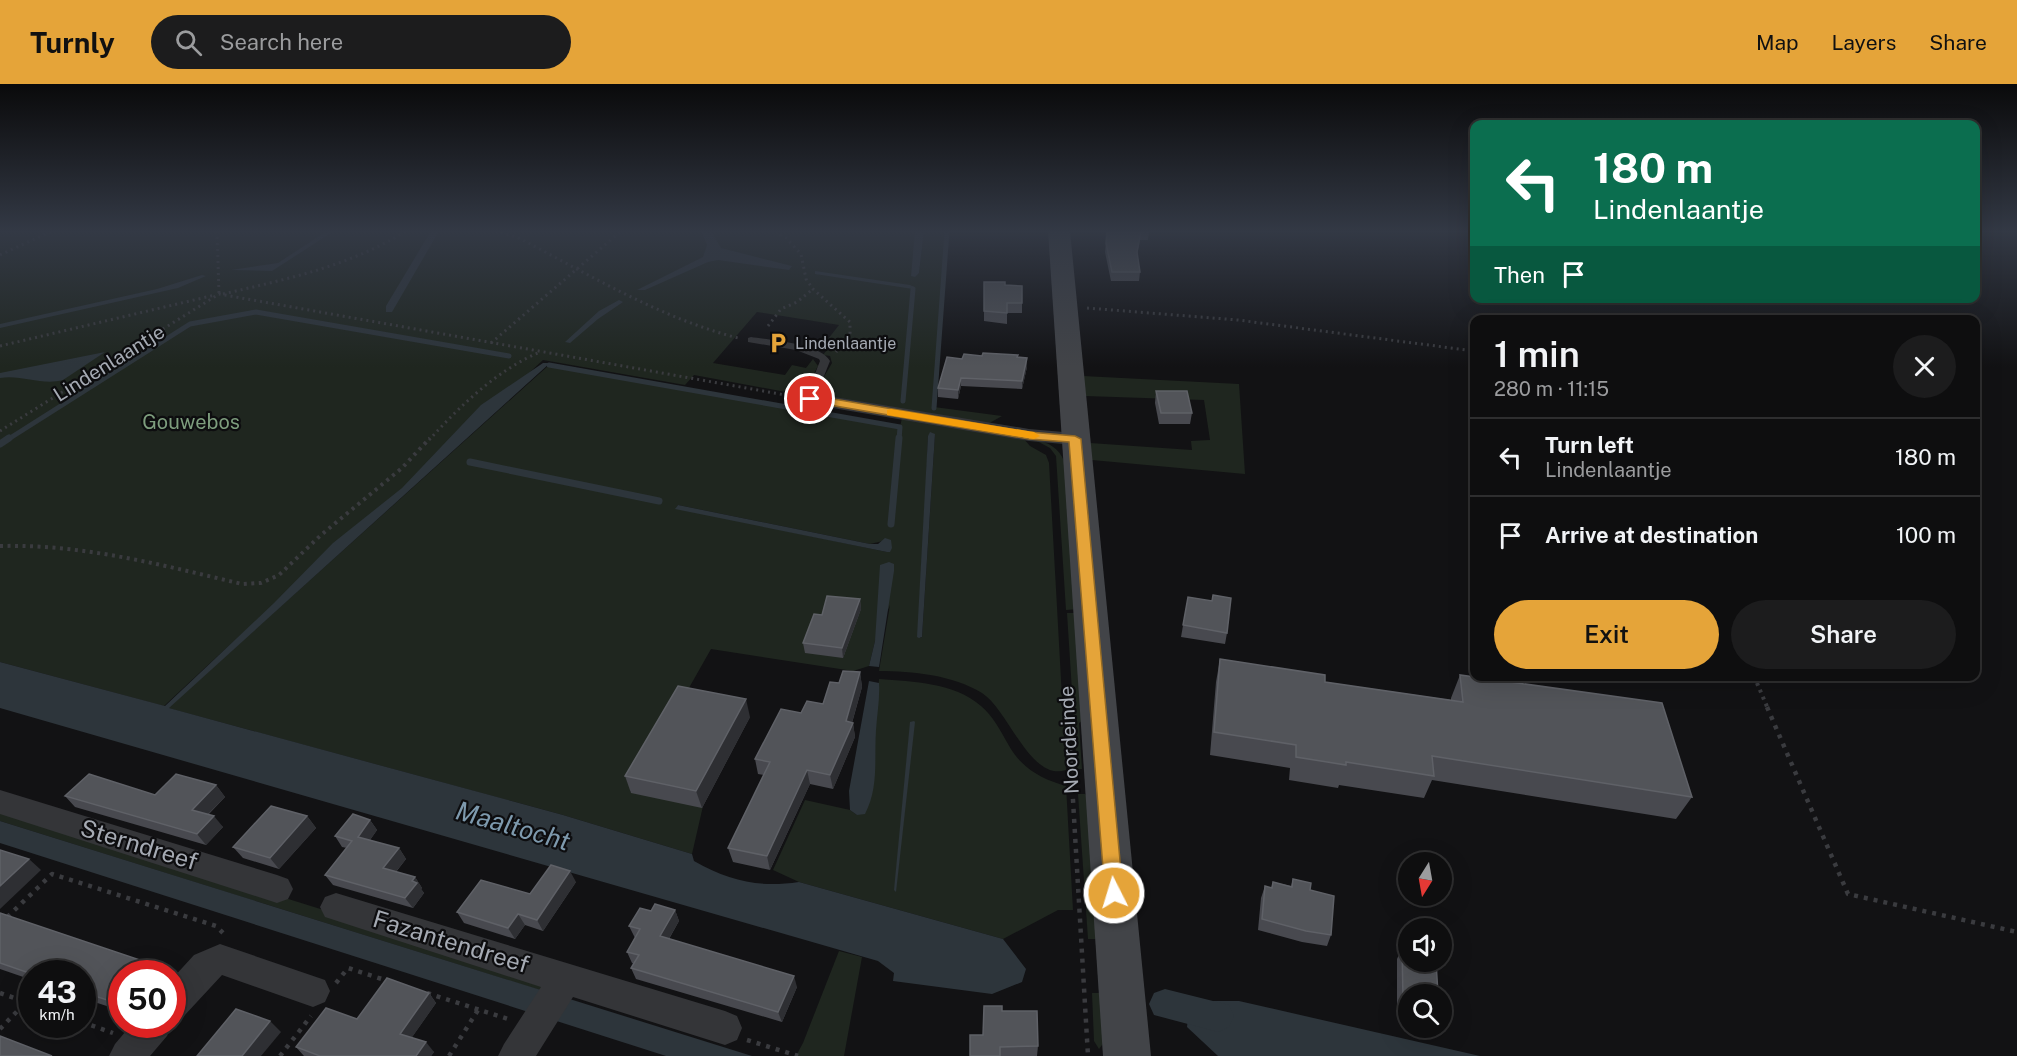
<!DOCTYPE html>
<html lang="en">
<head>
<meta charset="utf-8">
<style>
	body { margin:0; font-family:"Public Sans",sans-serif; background:#1c1c1d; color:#f1f3f6; height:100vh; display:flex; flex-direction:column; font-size:22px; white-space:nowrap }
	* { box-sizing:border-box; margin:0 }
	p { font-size:20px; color:#9b9c9e }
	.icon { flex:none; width:33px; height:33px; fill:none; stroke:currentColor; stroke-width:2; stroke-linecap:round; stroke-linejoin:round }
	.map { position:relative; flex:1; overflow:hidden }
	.side { position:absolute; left:1470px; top:231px; width:510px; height:366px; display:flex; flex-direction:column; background:#0e0e0f; border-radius:12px; box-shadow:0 6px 24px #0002,0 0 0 2px #2e2e2f }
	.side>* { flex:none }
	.hud { position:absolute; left:1470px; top:36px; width:510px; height:183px; border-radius:12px; box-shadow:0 6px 24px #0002,0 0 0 2px #2e2e2f; background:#0b6e4f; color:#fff; overflow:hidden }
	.needle { width:39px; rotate:191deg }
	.buttons { position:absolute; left:1398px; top:768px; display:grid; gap:12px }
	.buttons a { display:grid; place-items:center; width:54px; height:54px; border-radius:50%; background:#0e0e0f; box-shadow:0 6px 24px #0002,0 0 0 2px #2e2e2f; font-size:30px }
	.speed { position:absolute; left:18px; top:876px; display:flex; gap:12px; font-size:30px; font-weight:700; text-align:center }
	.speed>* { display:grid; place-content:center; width:78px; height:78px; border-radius:50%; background:#0e0e0f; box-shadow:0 6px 24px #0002,0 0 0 2px #2e2e2f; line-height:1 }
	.speed small { font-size:15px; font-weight:400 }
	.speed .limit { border:9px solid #d22; background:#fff; color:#111 }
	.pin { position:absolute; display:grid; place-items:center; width:51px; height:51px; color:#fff; margin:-26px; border:3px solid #fff; border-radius:50%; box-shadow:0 2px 6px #0007 }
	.me { position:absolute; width:66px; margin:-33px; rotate:355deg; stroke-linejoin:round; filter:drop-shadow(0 0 4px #0008) }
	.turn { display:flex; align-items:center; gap:21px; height:126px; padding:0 24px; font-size:27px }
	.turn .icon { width:78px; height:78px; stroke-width:2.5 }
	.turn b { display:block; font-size:42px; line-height:51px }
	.then { display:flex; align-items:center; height:57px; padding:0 24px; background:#0003; gap:12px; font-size:22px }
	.round { display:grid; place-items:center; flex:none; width:63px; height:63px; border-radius:32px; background:#1c1c1d }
	.overview { display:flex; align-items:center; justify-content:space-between; height:102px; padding:0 24px }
	h1 { font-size:36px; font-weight:600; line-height:45px }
	.primary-button { display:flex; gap:12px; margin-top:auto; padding:12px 24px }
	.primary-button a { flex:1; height:69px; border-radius:36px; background:#e5a439; color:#111; font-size:24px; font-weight:600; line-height:69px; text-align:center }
	.primary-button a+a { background:#1c1c1d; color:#f1f3f6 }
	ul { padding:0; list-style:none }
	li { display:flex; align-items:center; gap:18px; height:78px; padding:0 24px; border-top:2px solid #2e2e2f }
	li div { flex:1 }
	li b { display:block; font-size:22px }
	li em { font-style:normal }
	header { display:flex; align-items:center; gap:36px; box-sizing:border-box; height:84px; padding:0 30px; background:#e5a439; color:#111 }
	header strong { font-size:28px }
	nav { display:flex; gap:33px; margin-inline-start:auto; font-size:21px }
	.search { width:420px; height:54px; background:#1c1c1d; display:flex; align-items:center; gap:15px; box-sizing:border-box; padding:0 21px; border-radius:33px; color:#9b9c9e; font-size:22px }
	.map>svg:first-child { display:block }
	.green { fill:#1f261f; fill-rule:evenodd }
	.water { fill:#2d353b }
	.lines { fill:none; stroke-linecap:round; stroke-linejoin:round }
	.stream-far1 { stroke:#2d353b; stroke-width:5 }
	.stream { stroke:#2d353b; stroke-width:7 }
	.canal { fill:#2d353b; fill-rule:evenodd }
	.path-far2 { stroke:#3a3b3f; stroke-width:3; stroke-dasharray:2 4; stroke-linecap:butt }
	.path-far1 { stroke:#3a3b3f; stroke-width:4; stroke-dasharray:3 4.5; stroke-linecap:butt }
	.path { stroke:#3a3b3f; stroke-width:4.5; stroke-dasharray:4 6; stroke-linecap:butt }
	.lane { fill:#343538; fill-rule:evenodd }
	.street { fill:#343538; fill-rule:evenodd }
	.secondary { fill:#424448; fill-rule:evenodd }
	.wall { fill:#48494f }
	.shaded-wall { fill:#2e2f33 }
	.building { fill:#525459; stroke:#5f6167; stroke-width:1.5 }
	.route { fill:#e5a439; stroke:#956b25; stroke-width:1.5 }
	.slow { fill:#f59e0b }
	.labels { text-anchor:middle; stroke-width:4.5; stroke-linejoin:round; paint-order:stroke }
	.far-poi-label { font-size:16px; fill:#a5aab3; stroke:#0d0d0f; text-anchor:start }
	.street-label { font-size:20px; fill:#a5aab3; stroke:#0d0d0f }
	.park-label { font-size:20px; fill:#7d9d7d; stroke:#0d0d0f }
	.near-street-label { font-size:24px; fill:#a5aab3; stroke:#0d0d0f }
	.near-water-label { font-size:26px; font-style:italic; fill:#7d99ad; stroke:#0d0d0f }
</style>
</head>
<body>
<header>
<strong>Turnly</strong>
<div class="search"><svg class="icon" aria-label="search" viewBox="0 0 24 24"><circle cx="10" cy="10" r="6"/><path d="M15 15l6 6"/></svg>Search here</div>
<nav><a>Map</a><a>Layers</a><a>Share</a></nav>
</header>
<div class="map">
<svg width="2017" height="972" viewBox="0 0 2017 972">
	<rect width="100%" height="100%" fill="#121214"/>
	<!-- green -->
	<g class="green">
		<path d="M0,147H919L914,193L919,189L924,147H947L934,323L1002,332L984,342L832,314C812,305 824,294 832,279L830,272L823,271L826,267L821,264L839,241L757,228L713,279L785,291L792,281L806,284L813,275L818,282C810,296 809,307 791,309L694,291L685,301L543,276C418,392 289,505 164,622L0,578Z"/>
		<path d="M549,281L900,343L902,334L1024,355L1030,362L1046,371L1049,379L1066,686C1030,698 1008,625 982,609C953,591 912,587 879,587L890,521L875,557L869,582L853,587L711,565L630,708L703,722L692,770L563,731L168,624ZM935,350L922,553L920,554L928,352ZM678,421L870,460L883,457L887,468L676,424Z"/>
		<path d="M1083,292L1239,300L1245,390L1092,376L1090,359L1192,366L1191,357L1210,356L1204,316L1085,312Z"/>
		<path d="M1035,356C1048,358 1059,364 1064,377L1079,525L1066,526L1056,372L1050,364Z"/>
		<path d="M1067,529H1079L1088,632L1079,639L1082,685H1077Z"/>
		<path d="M879,595C914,598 953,598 981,622C993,632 1000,646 1008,660C1021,684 1041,695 1066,702L1073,826H1058L1003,855L799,798L773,786L805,716L850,726L857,731L875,647Z"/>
		<path d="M1078,710H1085L1093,716L1098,855H1088Z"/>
		<path d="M0,725L554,898L549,909L0,737Z"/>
		<path d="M839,867L862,873L844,972H796L803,959Z"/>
		<path d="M1092,909H1101L1105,957L1099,965L1094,957Z"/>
	</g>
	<!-- water -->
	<g class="water">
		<path d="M327,147H334L272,187L231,186L278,179Z"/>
		<path d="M431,147H439L392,228H386V222Z"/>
		<path d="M701,147H711L721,164L792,182L789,186L718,176L708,178L645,206H637L703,173L707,161Z"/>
		<path d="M915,147H924L919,189L915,193L911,192Z"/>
		<path d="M815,187L910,201L914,203L913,205L815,190Z"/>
		<path d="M202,191L206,192L178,204L0,244V240L157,205Z"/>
		<path d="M619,216L623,218L598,235L570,259L565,258L599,227Z"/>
		<path d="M105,268L63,296C42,302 21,290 0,294V289Z"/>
		<path d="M543,279H550L169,624L563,731L692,770L694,777C730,797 758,804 799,798L1003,855L1026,885L1022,898L992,910L893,897L894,889L878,877L0,624V578L165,622L274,519L333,459L402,404L481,321Z"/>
		<path d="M930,348L935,350L922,553L919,554L917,553L928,352Z"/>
		<path d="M678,421L870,460H878L885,454L891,456L892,464L890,468H887L675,425Z"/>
		<path d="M889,478L894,480V487L879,583L869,582L875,557L880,481Z"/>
		<path d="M869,597L879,599C880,615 877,630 876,646C874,676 879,703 865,730L857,731L850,726L849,707Z"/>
		<path d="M914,637L915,638L896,808L894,806L910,638Z"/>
		<path d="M0,737L752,972H666L0,759Z"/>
		<path d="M1208,917H1239L1480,972H1218L1187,943L1189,924Z"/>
	</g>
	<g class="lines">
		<!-- stream-far1 -->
		<g class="stream-far1">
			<path d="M549,281L900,343L899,356"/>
			<path d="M903,317L913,205"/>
			<path d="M934,324L947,147"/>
			<path d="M7,356L190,240L256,228L509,272"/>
		</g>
		<!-- stream -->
		<g class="stream">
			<path d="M0,360L9,354"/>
			<path d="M470,378L659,417"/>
			<path d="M891,440L899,354"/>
		</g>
		<!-- canal -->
		<path class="canal" d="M1165,905L1229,921L1234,932L1229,943L1218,948L1154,931L1149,920L1154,909Z"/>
		<!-- path-far2 -->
		<g class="path-far2">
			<path d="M217,147L219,210"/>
			<path d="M495,147L517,153C588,190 660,234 738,254"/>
			<path d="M775,147L786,154L801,170L806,195L813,205L850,238V251L836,268"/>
			<path d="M0,171L52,147"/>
			<path d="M223,210C287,195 350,182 406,147"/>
			<path d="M1087,224L1238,236L1474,267"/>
			<path d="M768,242L781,225L797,218L813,205"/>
			<path d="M491,259L621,147"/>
			<path d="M0,262L215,211"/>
			<path d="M0,347L219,210L791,312"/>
			<path d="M429,356C460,322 497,286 540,268"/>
		</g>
		<!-- path-far1 -->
		<g class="path-far1">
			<path d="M0,462C83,460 162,481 242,500L261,499L279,491L321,451L402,384L430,354"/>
			<path d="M1754,592L1768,625"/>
		</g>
		<!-- path -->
		<g class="path">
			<path d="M1767,623L1848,810L2017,848"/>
			<path d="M1070,665L1088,972"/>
			<path d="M0,840L52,790L216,842L225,851"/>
			<path d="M336,899L348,884L388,897"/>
			<path d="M0,909L32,920"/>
			<path d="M427,909L508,935"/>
			<path d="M82,938L113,949"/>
			<path d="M0,945L26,918"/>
			<path d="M747,956L798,972"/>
			<path d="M280,972L311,932"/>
			<path d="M449,972L478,926"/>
		</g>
		<!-- lane -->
		<path class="lane" d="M751,253C770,256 820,259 830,277L814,317L810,318L805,315L820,277L819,275L796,266L748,258V254Z"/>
		<!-- street -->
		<g class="street">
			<path d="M810,309L1029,345L1075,349L1082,351L1085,355L1082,359L1075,361L1029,357L803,319L800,315L803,311Z"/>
			<path d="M0,706L277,791L288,795L293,805L288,815L277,819L0,730Z"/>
			<path d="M336,809L725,927L737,932L742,944L737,956L725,961L573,913L536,972H498L504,960L541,903L325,833L320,823L325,813Z"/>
			<path d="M220,860L325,896L330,907L325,918L313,923L222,891L184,932L172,936V895L194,871Z"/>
			<path d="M132,940H172L167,952L150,972H109L115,960Z"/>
		</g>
		<!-- secondary -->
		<path class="secondary" d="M1048,147H1070L1151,972H1103Z"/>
	</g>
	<!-- wall -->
	<g class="wall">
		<path d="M1107,147H1149L1148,156H1140L1137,171L1140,188L1139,197H1111L1105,168Z"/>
		<path d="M1005,201L1022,219V229H1007V240L984,237V227Z"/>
		<path d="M982,272L1018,273L1027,283L1022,305L961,302L958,315L938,313V304L962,275Z"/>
		<path d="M1156,307L1192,329L1190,340H1159L1155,319Z"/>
		<path d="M1188,513L1227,549L1225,560L1181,553Z"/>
		<path d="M860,515L861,525L843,574L805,569L803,559L822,531Z"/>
		<path d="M1220,575L1325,598L1451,616V614L1460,591L1692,713L1676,735L1432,696L1424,714L1339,701L1338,704L1289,696L1290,684L1210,671L1216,598Z"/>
		<path d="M860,588L862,603L852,639H853L855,653L833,705L810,700L770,786L733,778L728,764L764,691L758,690L755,675L801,629L823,620L839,599Z"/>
		<path d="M750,633L702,724L631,709L625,692Z"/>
		<path d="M216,701L225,713L208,731L223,743L206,761L75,723L65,712L155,711Z"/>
		<path d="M307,732L316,744L279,785L243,774L233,763Z"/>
		<path d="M370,736L377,746L370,756L399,764L406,775L396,788L415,793L422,804L421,805L424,809L413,824L333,801L325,791L347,764L342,763L335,752Z"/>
		<path d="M1293,795L1310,806L1331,851L1327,862L1302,858L1258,846L1261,814L1265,802L1271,804L1273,798L1291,802Z"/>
		<path d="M576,798L543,847L525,841L515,855L464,839L457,828Z"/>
		<path d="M675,826L679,837L669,855L797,903L782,938L636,895L631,884L634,880L632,879L627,868L635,854L629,842L651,827Z"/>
		<path d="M0,829L154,887L119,926L82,914V890H32V896L0,885Z"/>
		<path d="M1402,864L1408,910V928L1397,926V875Z"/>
		<path d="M429,909L436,919L412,953L434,968L431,972H304L296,963L357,935Z"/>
		<path d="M1002,927L1038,962L1037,972H970L983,951Z"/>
	</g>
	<!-- shaded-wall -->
	<g class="shaded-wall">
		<path d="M1027,274V283L1022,305V297Z"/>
		<path d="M961,294V302L958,315V306Z"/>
		<path d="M860,515L861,525L843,574L842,564Z"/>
		<path d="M860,588L862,603L849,649L853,639L855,653L833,705L830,691Z"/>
		<path d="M746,615L750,633L702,724L696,707Z"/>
		<path d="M807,686L810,700L770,786L767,772Z"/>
		<path d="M216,701L225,713L201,737L192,726Z"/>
		<path d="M214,732L223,743L206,761L197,750Z"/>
		<path d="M307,732L316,744L279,785L270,774Z"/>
		<path d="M370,736L377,746L365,763L358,753Z"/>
		<path d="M399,764L406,775L390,795L383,784Z"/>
		<path d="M29,775L41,786L0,825V802Z"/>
		<path d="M570,787L576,798L543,847L537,836Z"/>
		<path d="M415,793L422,804L421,805L424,809L413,824L405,814L412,797Z"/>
		<path d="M675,826L679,837L664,863L660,852Z"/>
		<path d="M518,830L525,841L515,855L508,844Z"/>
		<path d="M143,877L154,887L152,890H131Z"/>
		<path d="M794,892L797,903L782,938L778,928Z"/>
		<path d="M122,900V923L119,926L107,916Z"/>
		<path d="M429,909L436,919L408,959L400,950Z"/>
		<path d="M270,937L281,948L261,972H242Z"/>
		<path d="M426,958L434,968L431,972H416Z"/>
	</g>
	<!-- building -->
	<g class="building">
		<path d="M1107,147H1149H1141L1137,168L1140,188H1112L1106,159Z"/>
		<path d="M984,198H1005V201L1022,202V219H1007V229L984,227Z"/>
		<path d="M983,269L1018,271L1017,273L1027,274L1022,297L961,294L958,306L938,304L947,273L962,275L964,270L982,272Z"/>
		<path d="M1156,307H1187L1192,329H1161Z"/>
		<path d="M1213,511L1231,514L1227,549L1183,541L1188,513L1212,517Z"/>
		<path d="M827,512L860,515L842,564L803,559L814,530L822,531Z"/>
		<path d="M1220,575L1325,591V598L1463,618L1460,591L1662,619L1692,713L1432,672L1434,692L1346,678V681L1296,673V661L1214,648Z"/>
		<path d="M843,587L860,588L846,637L853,639L830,691L807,686L767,772L728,764L770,678L755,675L781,625L801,629L807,617L823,620L830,598L839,599Z"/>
		<path d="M678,602L746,615L696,707L625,692Z"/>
		<path d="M89,690L155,711L176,690L216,701L192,726L214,732L197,750L65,712Z"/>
		<path d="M271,722L307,732L270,774L233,763Z"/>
		<path d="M353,730L370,736L358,753L399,764L383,784L415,793L412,797L417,799L405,814L325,791L352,757L335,752Z"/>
		<path d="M0,766L29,775L0,802Z"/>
		<path d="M551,781L570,787L537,836L518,830L508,844L457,828L481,796L530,810Z"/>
		<path d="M1293,795L1311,799L1310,806L1334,812L1331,851L1306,847L1262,835L1265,802L1272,804L1273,798L1292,803Z"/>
		<path d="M655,820L675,826L660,852L794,892L778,928L631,884L639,871L627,868L640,845L629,842L640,824L651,827Z"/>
		<path d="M0,829L143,877L131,890H122V900L107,916L82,908V890H32L0,879Z"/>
		<path d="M1402,864L1408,865V878H1436L1438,910H1408V916L1403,915Z"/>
		<path d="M387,894L429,909L400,950L426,958L416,972H320L296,963L326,924L357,935Z"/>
		<path d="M984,922H1002V927H1037L1038,962L1000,963V972H970V951H983Z"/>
		<path d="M236,925L270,937L242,972H197Z"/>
		<path d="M0,952L52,972H0Z"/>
	</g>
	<!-- sky -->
	<linearGradient id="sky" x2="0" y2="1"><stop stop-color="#0a0a0b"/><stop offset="0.52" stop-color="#333945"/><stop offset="1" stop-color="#333945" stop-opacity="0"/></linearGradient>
	<rect width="2017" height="283" fill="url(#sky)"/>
	<!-- route -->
	<path class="route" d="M810,311L1029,348L1075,352L1081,355L1123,809L1120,815L1114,817L1107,815L1105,809L1069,358L1029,355L806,317V312Z"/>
	<!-- slow -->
	<path class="slow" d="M891,325L1034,348L1040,352L1034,355L887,331V326Z"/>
	<!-- icons -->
	<defs>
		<symbol id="parking-bare" viewBox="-9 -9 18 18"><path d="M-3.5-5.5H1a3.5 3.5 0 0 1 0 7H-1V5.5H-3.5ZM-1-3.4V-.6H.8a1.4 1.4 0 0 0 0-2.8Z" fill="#e5a439" stroke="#0d0d0f" stroke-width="2.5" paint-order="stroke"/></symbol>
	</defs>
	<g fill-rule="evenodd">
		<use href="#parking-bare" x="763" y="244" width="30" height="30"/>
	</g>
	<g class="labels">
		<!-- far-poi labels -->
		<g class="far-poi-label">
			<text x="795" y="265">Lindenlaantje</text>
		</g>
		<!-- street labels -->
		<g class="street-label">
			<text transform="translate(109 279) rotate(-32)" y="7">Lindenlaantje</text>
			<text transform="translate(1069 656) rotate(-93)" y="7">Noordeinde</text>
		</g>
		<!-- park labels -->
		<g class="park-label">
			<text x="191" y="345">Gouwebos</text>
		</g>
		<!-- near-street labels -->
		<g class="near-street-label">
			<text transform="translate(139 761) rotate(17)" y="8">Sterndreef</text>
			<text transform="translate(451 858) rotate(17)" y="8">Fazantendreef</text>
		</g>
		<!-- near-water labels -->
		<g class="near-water-label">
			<text transform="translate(513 742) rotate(16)" y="9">Maaltocht</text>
		</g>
	</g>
</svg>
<div class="buttons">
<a><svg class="needle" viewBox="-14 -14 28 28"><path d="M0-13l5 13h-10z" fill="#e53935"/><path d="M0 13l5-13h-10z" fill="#9b9c9e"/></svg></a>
<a><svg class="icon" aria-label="sound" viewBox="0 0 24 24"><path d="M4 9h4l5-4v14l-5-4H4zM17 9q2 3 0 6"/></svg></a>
<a><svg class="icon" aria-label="search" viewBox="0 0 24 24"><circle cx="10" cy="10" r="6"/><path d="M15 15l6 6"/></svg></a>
</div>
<div class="speed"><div>43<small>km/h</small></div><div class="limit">50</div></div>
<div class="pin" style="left:810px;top:315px;background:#d93025"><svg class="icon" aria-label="arrive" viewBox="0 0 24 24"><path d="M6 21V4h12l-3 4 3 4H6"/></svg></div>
<svg class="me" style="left:1114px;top:809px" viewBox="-20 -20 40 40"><circle r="17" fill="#e5a439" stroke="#fff" stroke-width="3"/><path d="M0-11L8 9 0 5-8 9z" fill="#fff"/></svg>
<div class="hud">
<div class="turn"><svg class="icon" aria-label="left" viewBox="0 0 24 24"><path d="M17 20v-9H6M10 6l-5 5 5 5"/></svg><div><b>180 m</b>Lindenlaantje</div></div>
<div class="then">Then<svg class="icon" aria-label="arrive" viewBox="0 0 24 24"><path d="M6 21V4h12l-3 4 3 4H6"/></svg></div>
</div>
<section class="side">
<div class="overview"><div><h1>1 min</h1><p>280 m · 11:15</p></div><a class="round"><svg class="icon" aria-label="close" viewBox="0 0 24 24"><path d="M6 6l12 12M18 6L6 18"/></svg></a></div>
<ul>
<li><svg class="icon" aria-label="left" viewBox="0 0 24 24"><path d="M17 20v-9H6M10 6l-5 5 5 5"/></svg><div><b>Turn left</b><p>Lindenlaantje</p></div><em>180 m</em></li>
<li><svg class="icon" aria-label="arrive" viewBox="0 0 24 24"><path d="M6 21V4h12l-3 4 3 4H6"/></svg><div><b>Arrive at destination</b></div><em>100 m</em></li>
</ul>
<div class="primary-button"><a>Exit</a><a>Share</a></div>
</section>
</div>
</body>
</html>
